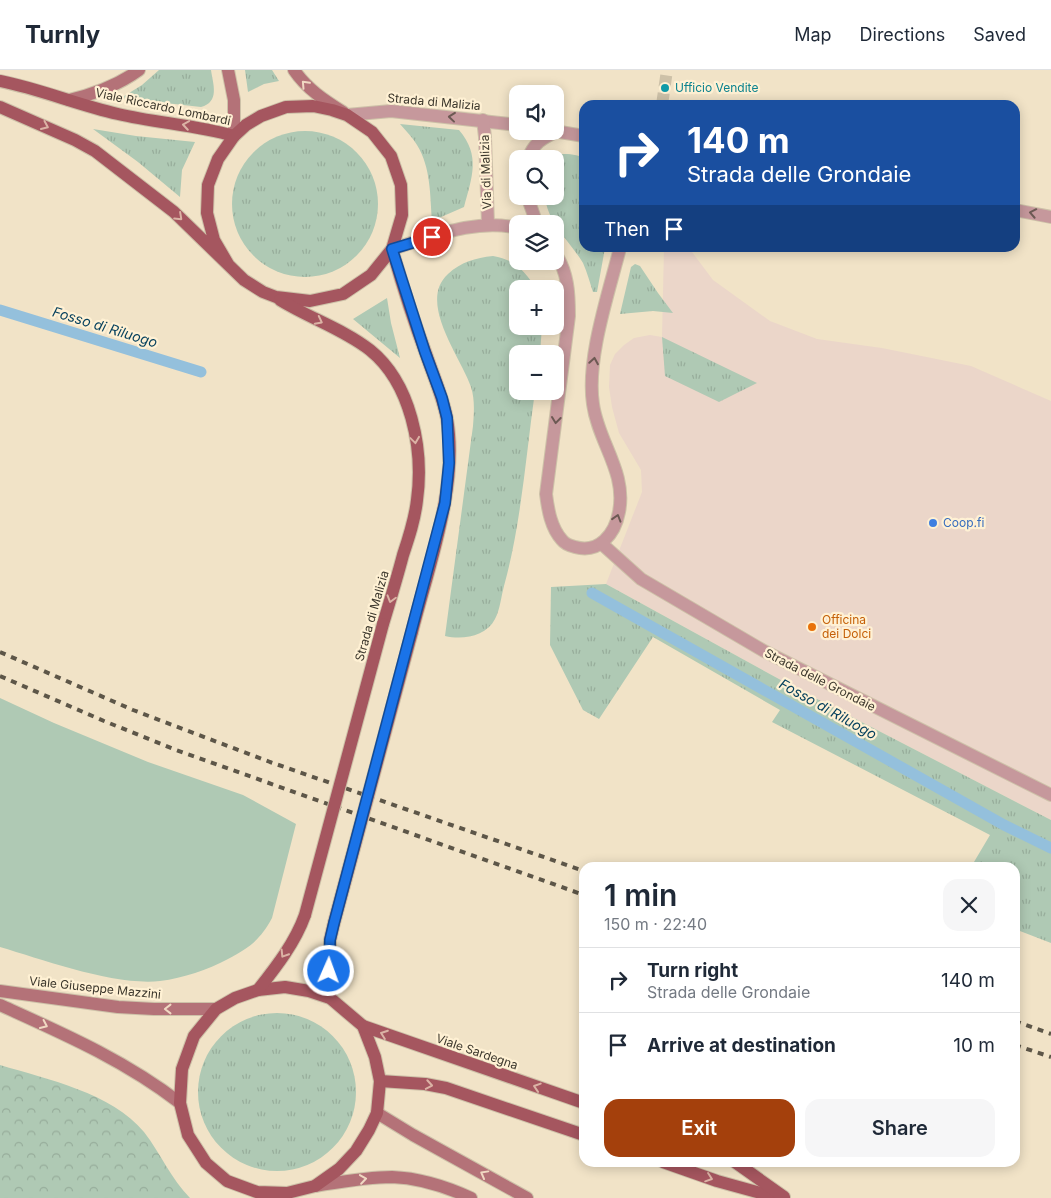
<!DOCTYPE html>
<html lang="en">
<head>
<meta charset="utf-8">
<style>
	body { margin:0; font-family:Inter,sans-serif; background:#f6f6f7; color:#1f2937; height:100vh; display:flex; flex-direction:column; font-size:19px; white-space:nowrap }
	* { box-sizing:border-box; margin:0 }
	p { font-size:16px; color:#747a83 }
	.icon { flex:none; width:28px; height:28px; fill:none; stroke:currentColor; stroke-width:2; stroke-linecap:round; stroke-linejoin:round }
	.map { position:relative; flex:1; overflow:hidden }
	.sheet { position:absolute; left:579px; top:792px; width:441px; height:305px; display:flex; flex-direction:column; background:#fff; border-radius:15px; box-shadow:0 2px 12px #0003 }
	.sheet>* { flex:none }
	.hud { position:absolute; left:579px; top:30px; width:441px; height:152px; border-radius:15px; box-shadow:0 2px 12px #0003; background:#1a4fa0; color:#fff; overflow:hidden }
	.buttons { position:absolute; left:509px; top:15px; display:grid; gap:10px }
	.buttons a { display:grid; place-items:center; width:55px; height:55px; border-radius:10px; background:#fff; box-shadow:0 2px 12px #0003; font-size:25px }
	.pin { position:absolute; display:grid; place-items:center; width:42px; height:42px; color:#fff; margin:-21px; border:2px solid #fff; border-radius:50%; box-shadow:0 1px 5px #0007 }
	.me { position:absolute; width:55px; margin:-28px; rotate:2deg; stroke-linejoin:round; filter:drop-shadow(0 0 4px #0008) }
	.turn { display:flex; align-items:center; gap:18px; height:105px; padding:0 25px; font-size:22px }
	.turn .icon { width:65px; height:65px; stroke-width:2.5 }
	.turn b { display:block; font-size:35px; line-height:42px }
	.then { display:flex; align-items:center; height:48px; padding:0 25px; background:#0003; gap:10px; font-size:19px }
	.round { display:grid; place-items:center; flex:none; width:52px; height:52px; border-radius:15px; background:#f6f6f7 }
	.headline { display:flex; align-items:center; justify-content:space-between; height:85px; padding:0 25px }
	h1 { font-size:30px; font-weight:600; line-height:38px }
	.cta { display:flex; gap:10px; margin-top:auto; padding:10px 25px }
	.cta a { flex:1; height:58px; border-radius:15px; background:#a4400c; color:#fff; font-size:20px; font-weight:600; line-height:58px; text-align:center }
	.cta a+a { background:#f6f6f7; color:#1f2937 }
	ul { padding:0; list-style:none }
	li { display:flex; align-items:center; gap:15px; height:65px; padding:0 25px; border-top:1px solid #e0e1e3 }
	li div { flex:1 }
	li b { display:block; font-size:19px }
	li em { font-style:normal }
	header { display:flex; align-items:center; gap:30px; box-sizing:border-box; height:70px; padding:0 25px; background:#fff; border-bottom:1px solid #e0e1e3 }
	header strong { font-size:24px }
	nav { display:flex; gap:28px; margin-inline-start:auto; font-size:18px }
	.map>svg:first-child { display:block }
	.commercial { fill:#ebd6c9 }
	.grass { fill:url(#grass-tufts) }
	.park { fill:url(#park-crowns) }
	.pitch { fill:#afc9b4 }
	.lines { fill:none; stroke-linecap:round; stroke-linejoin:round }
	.stream { stroke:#94c0dc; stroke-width:11 }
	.pedestrian-tunnel { stroke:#cdc1a8; stroke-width:12; stroke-dasharray:12 6; stroke-linecap:butt }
	.minor-casing { stroke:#cdc1a8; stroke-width:14 }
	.secondary-casing { stroke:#cdc1a8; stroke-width:14 }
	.primary-casing { stroke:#cdc1a8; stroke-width:14 }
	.minor { stroke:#c6989c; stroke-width:12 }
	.secondary { stroke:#b47278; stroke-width:12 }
	.primary { stroke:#a5565f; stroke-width:12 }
	.rail { stroke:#5d5648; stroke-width:4; stroke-dasharray:6 6; stroke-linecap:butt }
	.primary-bridge-casing { stroke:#cdc1a8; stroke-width:14; stroke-linecap:butt }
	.primary-bridge { stroke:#a5565f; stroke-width:12 }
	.oneway { stroke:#f0d8c2 }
	.oneway2 { stroke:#6c5953 }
	.oneway3 { stroke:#dbb3a5 }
	.route-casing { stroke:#114b97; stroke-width:12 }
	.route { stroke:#1a73e8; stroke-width:9 }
	.culture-dot { fill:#0f9aa8; stroke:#fff1d4; stroke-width:2 }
	.shop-dot { fill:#3f7fe0; stroke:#fff1d4; stroke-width:2 }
	.food-dot { fill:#e8710a; stroke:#fff1d4; stroke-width:2 }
	.labels { text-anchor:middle; stroke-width:4.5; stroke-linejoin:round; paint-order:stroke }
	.culture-label { font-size:12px; fill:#0d838f; stroke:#fff1d4; text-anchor:start }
	.street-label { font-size:12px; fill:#3c372c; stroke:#fff1d4 }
	.shop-label { font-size:12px; fill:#366cbe; stroke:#fff1d4; text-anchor:start }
	.food-label { font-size:12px; fill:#c56008; stroke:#fff1d4; text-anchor:start }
	.water-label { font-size:14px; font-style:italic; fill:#043f5c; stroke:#fff1d4 }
</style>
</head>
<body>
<header>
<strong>Turnly</strong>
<nav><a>Map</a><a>Directions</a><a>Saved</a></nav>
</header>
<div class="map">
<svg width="1051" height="1128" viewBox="0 0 1051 1128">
	<defs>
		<pattern id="grass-tufts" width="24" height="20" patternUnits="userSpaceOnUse" patternTransform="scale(1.25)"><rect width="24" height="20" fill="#afc9b4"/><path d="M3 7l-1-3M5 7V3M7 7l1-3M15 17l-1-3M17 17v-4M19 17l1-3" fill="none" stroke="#97ad9b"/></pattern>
		<pattern id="park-crowns" width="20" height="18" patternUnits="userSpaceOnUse" patternTransform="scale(1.25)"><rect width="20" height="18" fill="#afc9b4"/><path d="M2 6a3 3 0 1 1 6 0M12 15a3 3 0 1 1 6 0" fill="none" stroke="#97ad9b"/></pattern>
	</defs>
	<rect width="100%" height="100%" fill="#f1e3c7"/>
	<!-- commercial -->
	<path class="commercial" d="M664,178H689L713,210L770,251L817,269L882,278L971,296L1051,331V750L790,615L606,514L642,422L641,400L619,363L612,337L609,317L610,295L615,284L624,275L634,268L650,265L662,267Z"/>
	<!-- grass -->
	<g class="grass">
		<path d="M159,0H211C213,14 220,32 201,37L121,28L142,15Z"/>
		<path d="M245,0H272L279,11L264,14L248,22Z"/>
		<path d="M400,54L459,60C481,86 472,107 464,137L432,151C430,125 431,98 417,75C413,68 406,61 400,54Z"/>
		<path d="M93,59L136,66L195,72L182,100L180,127L138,92Z"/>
		<circle cx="305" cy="134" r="73"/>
		<path d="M562,84C569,84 578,84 584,89V178H605L597,222H593C590,213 587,202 583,193C570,171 547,153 545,126H555V89H552Z"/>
		<path d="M493,186C514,190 522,198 534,215L536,219H518V256H542L540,284H518V321H535C526,385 521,455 504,516C501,527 500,540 495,549C486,567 462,570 445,566L473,356C474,342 475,330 471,317C461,287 417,232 448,204C461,192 475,188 493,186Z"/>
		<path d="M635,194L640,196L658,223L673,243L653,241L620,244L631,197Z"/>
		<path d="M387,228L391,253L400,288L353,249Z"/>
		<path d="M662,267L757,313L719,332L665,306Z"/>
		<path d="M606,514L790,615L1051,750V873L1015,859V798L971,797L990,765L772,652L780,640L653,567L599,649L583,640L550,575L551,517Z"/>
		<circle cx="277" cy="1022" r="79"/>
	</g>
	<!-- park -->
	<path class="park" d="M0,995C47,1009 112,1023 144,1062C161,1084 171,1109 190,1128H0Z"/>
	<!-- pitch -->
	<path class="pitch" d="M0,628L54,653L148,692L243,725L296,754L272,848C261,869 249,878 228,889C207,900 184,908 160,911C115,916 44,890 0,877Z"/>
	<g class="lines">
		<!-- stream -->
		<g class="stream">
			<path d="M0,240L201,302"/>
			<path d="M592,523L1004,755L1051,778"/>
		</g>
		<!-- pedestrian-tunnel -->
		<path class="pedestrian-tunnel" d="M662,35L667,0"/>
		<defs>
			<g id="minor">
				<path d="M347,45L391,41L518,55"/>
				<path d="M483,50L485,67L488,154"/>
				<path d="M554,61L584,66"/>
				<path d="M528,89C533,74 542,68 556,62"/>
				<path d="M527,126L537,154"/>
				<path d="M1015,140L1051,147"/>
				<path d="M392,179C432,167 475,148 518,158"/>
				<path d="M555,183C568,202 569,223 569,246L546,424C548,440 551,458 562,470C565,474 571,476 575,477C599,484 615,464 619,442C627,402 598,372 593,334C586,289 609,222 620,178"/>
				<path d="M602,474L641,509L764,581L1051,725"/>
			</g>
			<g id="secondary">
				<path d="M228,0L234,30V66"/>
				<path d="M294,0C307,19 324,30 343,42"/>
				<path d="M69,30C95,24 117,16 139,0"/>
				<path d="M0,921L118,937L154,939H216"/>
				<path d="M0,935C64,964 124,990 180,1033"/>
				<path d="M377,1043L413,1065L527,1128"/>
				<path d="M315,1116C340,1112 367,1107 392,1107C419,1108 447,1117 471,1128"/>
			</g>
			<g id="primary">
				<path d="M0,11C40,19 78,35 118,44C156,53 196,55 234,66"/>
				<path d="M0,37L75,70L95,81L174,142L244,210L263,222L276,227L310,231L343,224L371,205L392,179L402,145L401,115L391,86L372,62L347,45L332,40L313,36L286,37L261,46L246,55L234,66L218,89L208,115L207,143L214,170L228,194"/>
				<path d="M392,179C402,214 413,249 426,284C433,305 443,327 447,349C459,415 428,498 412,562"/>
				<path d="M280,230C309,248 343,259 370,280C411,313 424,379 417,430C415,449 409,467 403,485C397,508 390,531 383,554"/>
				<path d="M285,917L309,921L330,928L363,956L375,987L380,1011L377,1043L369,1060L356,1081L339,1099L315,1116L287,1123L257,1122L227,1111L206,1093L188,1065L180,1033L182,999L194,966L216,939L235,928L258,920Z"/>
				<path d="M258,920C276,897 295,873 305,845"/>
				<path d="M330,928V870L334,853"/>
				<path d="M363,956L584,1033"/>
				<path d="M380,1011L425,1014L446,1018L584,1065"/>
				<path d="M663,1092L717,1111L779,1128"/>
				<path d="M735,1092L784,1127"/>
			</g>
		</defs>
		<!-- minor casing -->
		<use href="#minor" class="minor-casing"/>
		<!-- secondary casing -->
		<use href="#secondary" class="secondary-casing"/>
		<!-- primary casing -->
		<use href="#primary" class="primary-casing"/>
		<!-- minor -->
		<use href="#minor" class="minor"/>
		<!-- secondary -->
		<use href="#secondary" class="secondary"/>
		<!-- primary -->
		<use href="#primary" class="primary"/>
		<!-- rail -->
		<g class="rail">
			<path d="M0,582L133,640L270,692L584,801"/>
			<path d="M0,606L104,651L176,680L584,825"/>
			<path d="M1015,951L1051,964"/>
			<path d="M1015,975L1051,987"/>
		</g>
		<defs>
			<g id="primary-bridge">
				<path d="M305,845L383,554"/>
				<path d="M334,853L412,562"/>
			</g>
		</defs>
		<!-- primary-bridge casing -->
		<use href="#primary-bridge" class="primary-bridge-casing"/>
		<!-- primary-bridge -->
		<use href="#primary-bridge" class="primary-bridge"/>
	</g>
	<!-- one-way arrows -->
	<defs><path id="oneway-chevron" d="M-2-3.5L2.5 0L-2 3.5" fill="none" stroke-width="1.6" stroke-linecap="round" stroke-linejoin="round" transform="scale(1.25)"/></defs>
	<g class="oneway">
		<use href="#oneway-chevron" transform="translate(305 14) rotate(-133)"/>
		<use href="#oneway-chevron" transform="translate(168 939) rotate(-180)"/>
		<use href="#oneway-chevron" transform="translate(44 955) rotate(25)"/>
		<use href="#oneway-chevron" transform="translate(484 1104) rotate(-151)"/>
		<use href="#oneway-chevron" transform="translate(363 1109) rotate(-8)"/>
	</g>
	<g class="oneway2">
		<use href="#oneway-chevron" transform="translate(452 47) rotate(-174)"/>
		<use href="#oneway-chevron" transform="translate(1033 143) rotate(-169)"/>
		<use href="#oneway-chevron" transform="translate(594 291) rotate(-81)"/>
		<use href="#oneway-chevron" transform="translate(556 350) rotate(97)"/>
		<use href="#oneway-chevron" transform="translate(617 448) rotate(-73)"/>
	</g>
	<g class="oneway3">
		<use href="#oneway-chevron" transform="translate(186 55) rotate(-171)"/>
		<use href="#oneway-chevron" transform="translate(45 56) rotate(24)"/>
		<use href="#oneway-chevron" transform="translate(179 147) rotate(43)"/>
		<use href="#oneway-chevron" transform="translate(319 251) rotate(27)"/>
		<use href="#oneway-chevron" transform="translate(415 370) rotate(82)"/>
		<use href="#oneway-chevron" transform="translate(391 529) rotate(106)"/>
		<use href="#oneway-chevron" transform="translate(284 884) rotate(122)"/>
		<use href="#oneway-chevron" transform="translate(384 964) rotate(-160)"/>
		<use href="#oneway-chevron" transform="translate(429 1015) rotate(10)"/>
		<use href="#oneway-chevron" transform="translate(537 1017) rotate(-162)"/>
		<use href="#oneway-chevron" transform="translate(709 1108) rotate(19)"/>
	</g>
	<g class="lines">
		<defs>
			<path id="route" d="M329,901L330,870L334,853L445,433L449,393L447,348L442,328L425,282L392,179L432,167"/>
		</defs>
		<!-- route casing -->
		<use href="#route" class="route-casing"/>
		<!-- route -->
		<use href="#route" class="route"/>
	</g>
	<!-- markers -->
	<circle class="culture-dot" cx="665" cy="18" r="5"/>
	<circle class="shop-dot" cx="933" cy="453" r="5"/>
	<circle class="food-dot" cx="812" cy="557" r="5"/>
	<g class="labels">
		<!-- culture labels -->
		<g class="culture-label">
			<text x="675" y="22">Ufficio Vendite</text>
		</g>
		<!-- street labels -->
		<g class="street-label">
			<text transform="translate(434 32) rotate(5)" y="4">Strada di Malizia</text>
			<text transform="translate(163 37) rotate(12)" y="4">Viale Riccardo Lombardi</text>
			<text transform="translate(486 102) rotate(-92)" y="4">Via di Malizia</text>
			<text transform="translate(372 546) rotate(-74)" y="4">Strada di Malizia</text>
			<text transform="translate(820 610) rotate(27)" y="4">Strada delle Grondaie</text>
			<text transform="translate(95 918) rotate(6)" y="4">Viale Giuseppe Mazzini</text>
			<text transform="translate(477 982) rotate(19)" y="4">Viale Sardegna</text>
		</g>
		<!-- shop labels -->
		<g class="shop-label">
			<text x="943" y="457">Coop.fi</text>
		</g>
		<!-- food labels -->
		<g class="food-label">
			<text x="822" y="554">Officina<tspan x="822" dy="14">dei Dolci</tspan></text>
		</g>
		<!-- water labels -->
		<g class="water-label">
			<text transform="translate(105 257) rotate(17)" y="5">Fosso di Riluogo</text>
			<text transform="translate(828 639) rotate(29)" y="5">Fosso di Riluogo</text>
		</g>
	</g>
</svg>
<div class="buttons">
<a><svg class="icon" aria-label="sound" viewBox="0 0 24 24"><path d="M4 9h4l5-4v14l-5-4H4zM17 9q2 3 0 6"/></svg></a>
<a><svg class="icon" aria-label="search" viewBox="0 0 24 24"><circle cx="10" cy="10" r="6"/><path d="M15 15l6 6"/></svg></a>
<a><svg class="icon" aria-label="layers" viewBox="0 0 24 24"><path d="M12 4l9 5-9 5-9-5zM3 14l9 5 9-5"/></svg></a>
<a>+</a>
<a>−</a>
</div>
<div class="pin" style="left:432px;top:167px;background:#d93025"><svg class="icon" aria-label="arrive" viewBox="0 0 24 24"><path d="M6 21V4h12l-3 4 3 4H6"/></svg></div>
<svg class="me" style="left:329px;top:901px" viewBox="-20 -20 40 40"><circle r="17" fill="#1a73e8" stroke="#fff" stroke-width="3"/><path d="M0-11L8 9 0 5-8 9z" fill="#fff"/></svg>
<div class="hud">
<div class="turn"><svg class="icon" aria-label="right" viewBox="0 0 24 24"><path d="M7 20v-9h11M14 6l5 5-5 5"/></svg><div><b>140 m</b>Strada delle Grondaie</div></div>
<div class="then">Then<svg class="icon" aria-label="arrive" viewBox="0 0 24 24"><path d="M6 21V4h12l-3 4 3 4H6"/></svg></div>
</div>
<section class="sheet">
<div class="headline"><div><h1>1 min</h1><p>150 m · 22:40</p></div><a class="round"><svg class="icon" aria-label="close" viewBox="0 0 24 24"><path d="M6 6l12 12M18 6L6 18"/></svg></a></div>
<ul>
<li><svg class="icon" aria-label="right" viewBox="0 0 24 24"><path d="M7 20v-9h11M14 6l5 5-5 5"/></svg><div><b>Turn right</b><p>Strada delle Grondaie</p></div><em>140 m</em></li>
<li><svg class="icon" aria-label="arrive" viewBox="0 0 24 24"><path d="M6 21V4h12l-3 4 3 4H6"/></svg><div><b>Arrive at destination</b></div><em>10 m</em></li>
</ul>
<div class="cta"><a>Exit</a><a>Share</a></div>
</section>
</div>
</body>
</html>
